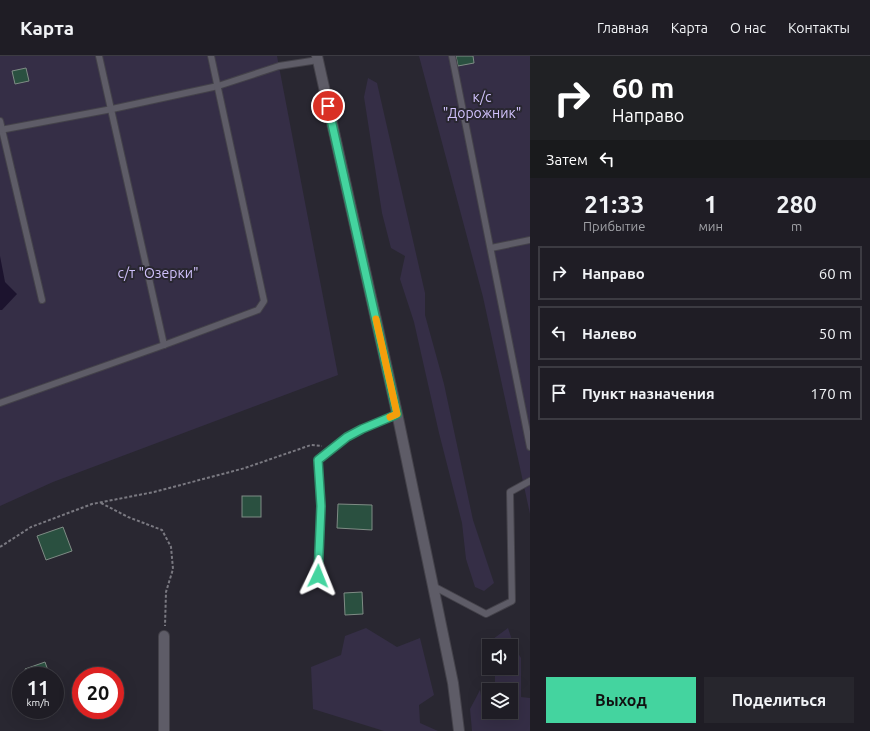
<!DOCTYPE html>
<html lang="ru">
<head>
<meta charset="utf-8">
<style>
	body { margin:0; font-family:Ubuntu,sans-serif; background:#27262d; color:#f1f3f6; height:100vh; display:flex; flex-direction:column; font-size:15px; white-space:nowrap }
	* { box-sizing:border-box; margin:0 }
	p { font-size:13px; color:#a1a2a7 }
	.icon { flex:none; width:22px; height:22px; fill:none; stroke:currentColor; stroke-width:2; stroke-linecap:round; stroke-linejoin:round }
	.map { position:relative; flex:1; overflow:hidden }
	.sheet { display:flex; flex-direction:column; background:#1f1d25; width:340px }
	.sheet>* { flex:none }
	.top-card { background:#202124; color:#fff; overflow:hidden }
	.fabs { position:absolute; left:482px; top:583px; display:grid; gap:8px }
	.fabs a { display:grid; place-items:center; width:36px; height:36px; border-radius:0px; background:#1f1d25; box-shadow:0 4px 16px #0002,0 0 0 1px #3c3b42; font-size:20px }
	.speed { position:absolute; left:12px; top:611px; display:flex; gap:8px; font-size:20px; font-weight:700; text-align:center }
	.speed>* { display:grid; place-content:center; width:52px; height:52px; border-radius:50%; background:#1f1d25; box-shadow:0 4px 16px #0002,0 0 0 1px #3c3b42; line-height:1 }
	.speed small { font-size:10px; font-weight:400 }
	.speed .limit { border:6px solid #d22; background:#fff; color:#111 }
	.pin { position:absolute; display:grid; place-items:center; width:34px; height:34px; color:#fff; margin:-17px; border:2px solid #fff; border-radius:50%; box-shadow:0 1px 4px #0007 }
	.me { position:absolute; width:44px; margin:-22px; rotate:2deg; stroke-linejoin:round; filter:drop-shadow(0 0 3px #0008) }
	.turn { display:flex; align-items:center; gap:14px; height:84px; padding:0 16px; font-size:18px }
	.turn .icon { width:52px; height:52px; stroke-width:2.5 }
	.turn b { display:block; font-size:28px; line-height:34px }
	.then { display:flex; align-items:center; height:38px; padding:0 16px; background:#0003; gap:8px; font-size:15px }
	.eta { display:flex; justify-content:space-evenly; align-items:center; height:68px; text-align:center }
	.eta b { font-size:24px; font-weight:700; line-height:28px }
	.cta { display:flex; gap:8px; margin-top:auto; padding:8px 16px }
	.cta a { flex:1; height:46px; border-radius:0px; background:#44d49f; color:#111; font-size:16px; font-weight:700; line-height:46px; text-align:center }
	.cta a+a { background:#27262d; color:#f1f3f6 }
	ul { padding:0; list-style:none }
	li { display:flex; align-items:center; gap:12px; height:54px; margin:0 8px 6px; padding:0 8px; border:2px solid #3c3b42; border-radius:0px }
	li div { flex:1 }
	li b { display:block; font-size:15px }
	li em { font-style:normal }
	header { display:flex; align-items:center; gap:24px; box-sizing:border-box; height:56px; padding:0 20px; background:#1f1d25; border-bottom:1px solid #3c3b42 }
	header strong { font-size:19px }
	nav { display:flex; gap:22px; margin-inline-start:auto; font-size:14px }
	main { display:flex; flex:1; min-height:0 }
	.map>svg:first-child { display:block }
	.green { fill:#352e46 }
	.water { fill:#1c132e }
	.building { fill:#2a5040; stroke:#7f8c85 }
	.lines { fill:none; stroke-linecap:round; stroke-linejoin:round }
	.service-casing { stroke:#44424a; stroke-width:8 }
	.minor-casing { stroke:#44424a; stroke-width:12 }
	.secondary-casing { stroke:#44424a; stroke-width:12 }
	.path { stroke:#7a7981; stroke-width:2; stroke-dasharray:3 2; stroke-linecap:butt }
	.service { stroke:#5e5c67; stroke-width:6 }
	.minor { stroke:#5e5c67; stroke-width:10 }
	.secondary { stroke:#5e5c67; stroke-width:10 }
	.route-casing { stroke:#2c8a67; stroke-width:10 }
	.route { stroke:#44d49f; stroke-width:7 }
	.slow { stroke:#f59e0b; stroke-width:7 }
	.labels { text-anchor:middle; stroke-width:4; stroke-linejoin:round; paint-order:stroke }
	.park-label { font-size:14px; fill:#d0c1fb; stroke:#292731 }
</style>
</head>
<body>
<header>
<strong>Карта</strong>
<nav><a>Главная</a><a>Карта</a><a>О нас</a><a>Контакты</a></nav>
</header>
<main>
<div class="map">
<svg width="530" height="675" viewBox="0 0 530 675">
	<rect width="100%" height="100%" fill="#292731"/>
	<!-- green -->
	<g class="green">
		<path d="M0,0H277L338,319L53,426L0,450Z"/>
		<path d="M419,0H530V458L483,241Z"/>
		<path d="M368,22L377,27L425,237V259L444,328L473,464L494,527L484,535L475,531L466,503L462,467L439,377L414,266L400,223L405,200L391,192L382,157L364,41Z"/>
		<path d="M366,572L397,591L420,582L434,639L419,649L420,667L438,675H384L313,653L311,611L341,599L345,580Z"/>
		<path d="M508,572L514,590L521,602V641L530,642V675H472L470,653L480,634L484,656L489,644V656H511V634H492L495,626V612H511V590H494L493,583Z"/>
	</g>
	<!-- water -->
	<path class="water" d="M0,200L5,226L17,238L2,254H0Z"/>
	<!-- building -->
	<g class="building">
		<path d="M456,0H473L474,7L458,10Z"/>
		<path d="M26,12L29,25L15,28L12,15Z"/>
		<rect x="242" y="440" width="19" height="21"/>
		<path d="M338,448L372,449V474L337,472Z"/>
		<path d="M63,471L72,495L46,504L37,480Z"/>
		<path d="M362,536L363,558L345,559L344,537Z"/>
		<path d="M45,606L50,620H28L25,613Z"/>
	</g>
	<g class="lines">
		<defs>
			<g id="service">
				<path d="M99,0L164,289"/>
				<path d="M452,0L530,391"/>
				<path d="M0,65L42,244"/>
				<path d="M0,74L112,53L218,30L279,10L318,4"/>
				<path d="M491,192L530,184"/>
				<path d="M0,347L164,289L258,254L264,245L211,0"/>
				<path d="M318,520L321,450L318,404L347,381L362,373L393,360L397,357"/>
				<path d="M433,530L486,558L512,545L510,436L530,425"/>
			</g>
			<path id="minor" d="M164,675V580"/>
			<path id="secondary" d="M317,0L397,357L433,530L453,627L459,675"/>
		</defs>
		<!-- service casing -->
		<use href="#service" class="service-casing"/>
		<!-- minor casing -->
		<use href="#minor" class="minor-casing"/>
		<!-- secondary casing -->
		<use href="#secondary" class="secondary-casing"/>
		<!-- path -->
		<g class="path">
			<path d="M101,447L128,461L162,474L171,491L173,513L166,536L165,570"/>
			<path d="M0,491L31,471L92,448L154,436L245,412L311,389L322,390"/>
		</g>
		<!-- service -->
		<use href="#service" class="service"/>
		<!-- minor -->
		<use href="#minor" class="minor"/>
		<!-- secondary -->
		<use href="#secondary" class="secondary"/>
	</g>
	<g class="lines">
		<defs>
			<path id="route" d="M318,520L321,450L318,404L347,381L362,373L393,360L397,358L328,50"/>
		</defs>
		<!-- route casing -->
		<use href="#route" class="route-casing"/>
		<!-- route -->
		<use href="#route" class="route"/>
		<!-- slow -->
		<path class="slow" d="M376,263L397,358L390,361"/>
	</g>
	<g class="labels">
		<!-- park labels -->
		<g class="park-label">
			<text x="482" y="46">к/с<tspan x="482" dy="16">"Дорожник"</tspan></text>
			<text x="158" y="222">с/т "Озерки"</text>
		</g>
	</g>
</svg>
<div class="fabs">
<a><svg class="icon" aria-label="sound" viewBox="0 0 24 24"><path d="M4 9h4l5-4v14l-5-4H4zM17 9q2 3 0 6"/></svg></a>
<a><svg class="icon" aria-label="layers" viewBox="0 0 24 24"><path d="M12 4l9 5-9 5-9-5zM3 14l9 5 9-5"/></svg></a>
</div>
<div class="speed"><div>11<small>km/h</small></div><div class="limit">20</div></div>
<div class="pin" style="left:328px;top:50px;background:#d93025"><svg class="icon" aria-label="arrive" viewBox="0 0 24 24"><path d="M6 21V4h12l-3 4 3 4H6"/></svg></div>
<svg class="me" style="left:318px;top:520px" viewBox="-20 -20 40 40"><path d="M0-17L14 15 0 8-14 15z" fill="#44d49f" stroke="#fff" stroke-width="4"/></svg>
</div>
<section class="sheet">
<div class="top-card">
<div class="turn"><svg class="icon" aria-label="right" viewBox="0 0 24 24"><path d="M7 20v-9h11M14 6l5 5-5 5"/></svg><div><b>60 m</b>Направо</div></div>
<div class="then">Затем<svg class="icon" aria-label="left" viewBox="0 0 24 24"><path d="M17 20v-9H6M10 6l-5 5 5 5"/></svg></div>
</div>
<div class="eta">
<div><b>21:33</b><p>Прибытие</p></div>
<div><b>1</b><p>мин</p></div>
<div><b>280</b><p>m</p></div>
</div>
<ul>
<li><svg class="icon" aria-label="right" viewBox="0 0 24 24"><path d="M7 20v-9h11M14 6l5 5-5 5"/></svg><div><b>Направо</b></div><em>60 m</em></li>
<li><svg class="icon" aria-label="left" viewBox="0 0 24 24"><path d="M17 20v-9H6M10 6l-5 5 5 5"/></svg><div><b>Налево</b></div><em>50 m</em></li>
<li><svg class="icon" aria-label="arrive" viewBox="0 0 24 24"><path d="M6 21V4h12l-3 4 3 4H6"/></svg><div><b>Пункт назначения</b></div><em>170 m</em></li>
</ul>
<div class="cta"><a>Выход</a><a>Поделиться</a></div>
</section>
</main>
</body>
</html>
